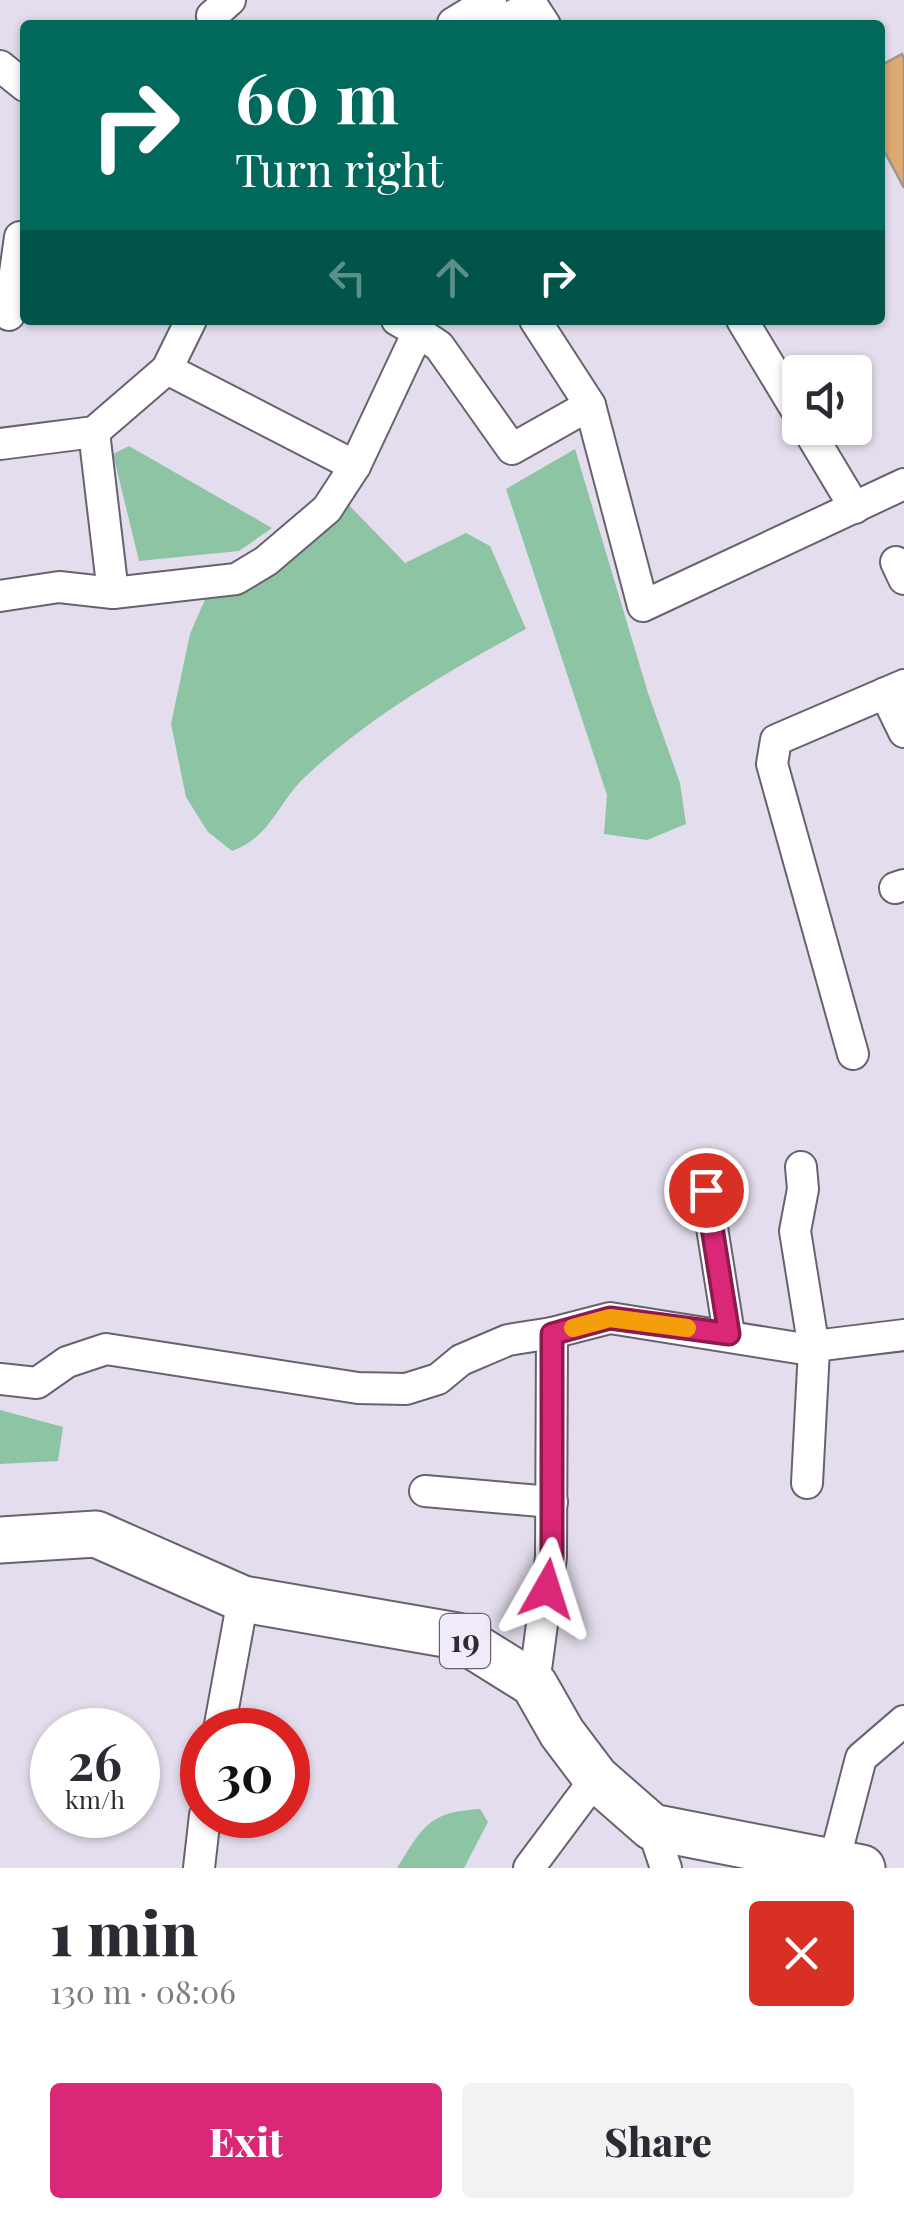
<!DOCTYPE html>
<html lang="en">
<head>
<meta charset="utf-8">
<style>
	body { margin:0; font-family:"Playfair Display",serif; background:#f2f2f3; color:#2b2b33; height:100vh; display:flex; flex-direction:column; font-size:38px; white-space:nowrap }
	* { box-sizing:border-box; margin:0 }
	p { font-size:32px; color:#7c7c81 }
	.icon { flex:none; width:55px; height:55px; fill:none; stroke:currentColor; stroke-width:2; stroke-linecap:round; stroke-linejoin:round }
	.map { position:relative; height:1868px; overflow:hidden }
	.details { display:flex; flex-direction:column; background:#fff; flex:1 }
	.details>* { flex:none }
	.hud { position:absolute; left:20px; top:20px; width:865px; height:305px; border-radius:10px; box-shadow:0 2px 8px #0004; background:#00695c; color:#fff; overflow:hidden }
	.controls { position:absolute; left:782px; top:355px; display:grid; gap:20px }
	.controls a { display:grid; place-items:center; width:90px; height:90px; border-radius:10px; background:#fff; box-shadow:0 2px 8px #0004; font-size:50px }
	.speed { position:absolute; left:30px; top:1708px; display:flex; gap:20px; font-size:50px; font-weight:700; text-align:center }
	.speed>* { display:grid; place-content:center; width:130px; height:130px; border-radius:50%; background:#fff; box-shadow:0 2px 8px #0004; line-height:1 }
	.speed small { font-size:25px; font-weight:400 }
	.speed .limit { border:15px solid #d22; background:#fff; color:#111 }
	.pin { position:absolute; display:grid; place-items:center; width:85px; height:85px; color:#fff; margin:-42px; border:5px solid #fff; border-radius:50%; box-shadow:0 2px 10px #0007 }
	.me { position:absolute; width:110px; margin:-55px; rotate:6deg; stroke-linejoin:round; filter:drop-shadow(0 0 8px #0008) }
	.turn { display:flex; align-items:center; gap:35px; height:210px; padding:0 50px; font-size:45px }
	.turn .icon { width:130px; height:130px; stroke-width:2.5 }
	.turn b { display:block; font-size:70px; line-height:85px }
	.lanes { display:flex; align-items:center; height:95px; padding:0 50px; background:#0003; justify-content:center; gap:50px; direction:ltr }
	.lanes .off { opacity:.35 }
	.round { display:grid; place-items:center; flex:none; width:105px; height:105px; border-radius:10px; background:#f2f2f3 }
	.overview { display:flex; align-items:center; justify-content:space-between; height:170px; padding:0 50px }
	h1 { font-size:60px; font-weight:800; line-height:75px }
	.cta { display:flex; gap:20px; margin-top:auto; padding:20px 50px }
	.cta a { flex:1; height:115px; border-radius:10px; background:#db2777; color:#fff; font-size:40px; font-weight:800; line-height:115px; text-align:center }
	.cta a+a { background:#f2f2f3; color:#2b2b33 }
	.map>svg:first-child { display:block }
	.green { fill:#8dc4a4 }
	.building { fill:#deaa71; stroke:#a19588; stroke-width:2.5 }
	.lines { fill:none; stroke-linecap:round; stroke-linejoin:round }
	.minor-casing { stroke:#686270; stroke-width:34 }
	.primary-casing { stroke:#686270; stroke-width:49 }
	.minor { stroke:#fff; stroke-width:30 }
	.primary { stroke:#fff; stroke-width:45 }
	.route-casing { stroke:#8e194d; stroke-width:25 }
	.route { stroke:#db2777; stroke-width:18 }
	.slow { stroke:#f59e0b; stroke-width:18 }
	.labels { text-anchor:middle; stroke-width:8; stroke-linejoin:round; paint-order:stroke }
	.shield { fill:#f0eafb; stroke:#68646e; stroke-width:2.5 }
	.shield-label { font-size:32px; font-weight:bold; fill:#2e2b31 }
</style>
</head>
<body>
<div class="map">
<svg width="904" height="1868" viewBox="0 0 904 1868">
	<rect width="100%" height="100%" fill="#e3dded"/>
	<!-- green -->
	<g class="green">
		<path d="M129,446L272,528L239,551L139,561L113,454Z"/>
		<path d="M575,449L648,693L680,783L686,824L647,840L604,834L607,795L506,489Z"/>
		<path d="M348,504L405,563L466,533L490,546L526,629C450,670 370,716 306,776C277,803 272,836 232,851L208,832L186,797L171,724L190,634L210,588Z"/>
		<path d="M0,1410L63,1427L58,1461L0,1464Z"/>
		<path d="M480,1809L488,1822L464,1868H397C424,1826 428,1812 480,1809Z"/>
	</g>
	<!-- building -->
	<path class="building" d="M902,54L904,58V188L880,143V66Z"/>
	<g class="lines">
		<defs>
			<g id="minor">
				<path d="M453,23L491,0"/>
				<path d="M214,25L212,16L230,0"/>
				<path d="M496,25L532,5L545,25"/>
				<path d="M0,66L25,86"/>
				<path d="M9,315L20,237"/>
				<path d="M535,320L590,405L643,606L904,484"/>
				<path d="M742,320L800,416"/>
				<path d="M418,332L439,346L512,449L590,405"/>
				<path d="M167,369L355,466"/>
				<path d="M807,428L855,508"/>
				<path d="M0,444L94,432L167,369L191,320"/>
				<path d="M896,562L904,579"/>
				<path d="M113,593L236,579L266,561L327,509L355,466L418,332L397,320"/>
				<path d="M0,596L59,587L113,593L94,432"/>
				<path d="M885,693L904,732"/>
				<path d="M895,888L904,885"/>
				<path d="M853,1054L772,764L776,740L904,685"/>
				<path d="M801,1167L803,1189L795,1231L814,1349L807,1483"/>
				<path d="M706,1190L729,1334"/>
				<path d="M0,1379L37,1383L67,1362L106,1349L358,1388L406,1389L438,1379L461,1360L508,1340L552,1333"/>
				<path d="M425,1491L552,1502"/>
				<path d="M534,1684L551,1557L552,1333L610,1318L798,1348L904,1335"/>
				<path d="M219,1730L243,1599"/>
				<path d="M652,1827L666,1868"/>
				<path d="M834,1862L861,1758L904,1721"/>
				<path d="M199,1868L205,1815"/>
				<path d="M529,1868L596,1778"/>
			</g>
			<path id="primary" d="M0,1540L96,1534L243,1599L457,1636L534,1684L562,1733L596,1778L652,1827L862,1868"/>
		</defs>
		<!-- minor casing -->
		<use href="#minor" class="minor-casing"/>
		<!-- primary casing -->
		<use href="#primary" class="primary-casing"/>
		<!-- minor -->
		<use href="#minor" class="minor"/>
		<!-- primary -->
		<use href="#primary" class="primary"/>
	</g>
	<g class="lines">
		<defs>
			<path id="route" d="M547,1589L552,1557V1334L610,1318L729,1334L706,1190"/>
		</defs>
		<!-- route casing -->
		<use href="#route" class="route-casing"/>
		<!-- route -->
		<use href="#route" class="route"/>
		<!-- slow -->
		<path class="slow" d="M573,1328L610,1318L687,1328"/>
	</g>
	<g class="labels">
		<!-- shield labels -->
		<rect class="shield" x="440" y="1614" width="50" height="54" rx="8"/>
		<g class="shield-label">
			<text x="465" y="1652">19</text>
		</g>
	</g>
</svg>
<div class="controls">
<a><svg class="icon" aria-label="sound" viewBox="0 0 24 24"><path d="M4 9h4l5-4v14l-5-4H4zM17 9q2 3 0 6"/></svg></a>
</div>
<div class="speed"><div>26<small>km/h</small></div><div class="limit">30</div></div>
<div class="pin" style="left:706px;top:1190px;background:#d93025"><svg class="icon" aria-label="arrive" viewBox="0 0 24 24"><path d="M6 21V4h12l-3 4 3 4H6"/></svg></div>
<svg class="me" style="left:547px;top:1589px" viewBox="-20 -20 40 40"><path d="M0-17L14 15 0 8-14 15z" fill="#db2777" stroke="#fff" stroke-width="4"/></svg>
<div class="hud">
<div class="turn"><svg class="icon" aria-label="right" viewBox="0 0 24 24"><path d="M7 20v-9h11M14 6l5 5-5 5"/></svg><div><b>60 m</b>Turn right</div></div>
<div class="lanes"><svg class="icon off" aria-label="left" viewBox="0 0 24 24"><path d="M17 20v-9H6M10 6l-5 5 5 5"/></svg><svg class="icon off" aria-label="ahead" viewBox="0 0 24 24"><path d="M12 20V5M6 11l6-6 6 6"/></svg><svg class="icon" aria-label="right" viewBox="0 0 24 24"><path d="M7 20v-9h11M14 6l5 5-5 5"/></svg></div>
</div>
</div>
<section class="details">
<div class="overview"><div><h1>1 min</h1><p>130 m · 08:06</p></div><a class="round" style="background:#d93025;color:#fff"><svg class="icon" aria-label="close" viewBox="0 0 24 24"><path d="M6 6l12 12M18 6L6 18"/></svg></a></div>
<div class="cta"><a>Exit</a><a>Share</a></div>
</section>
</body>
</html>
